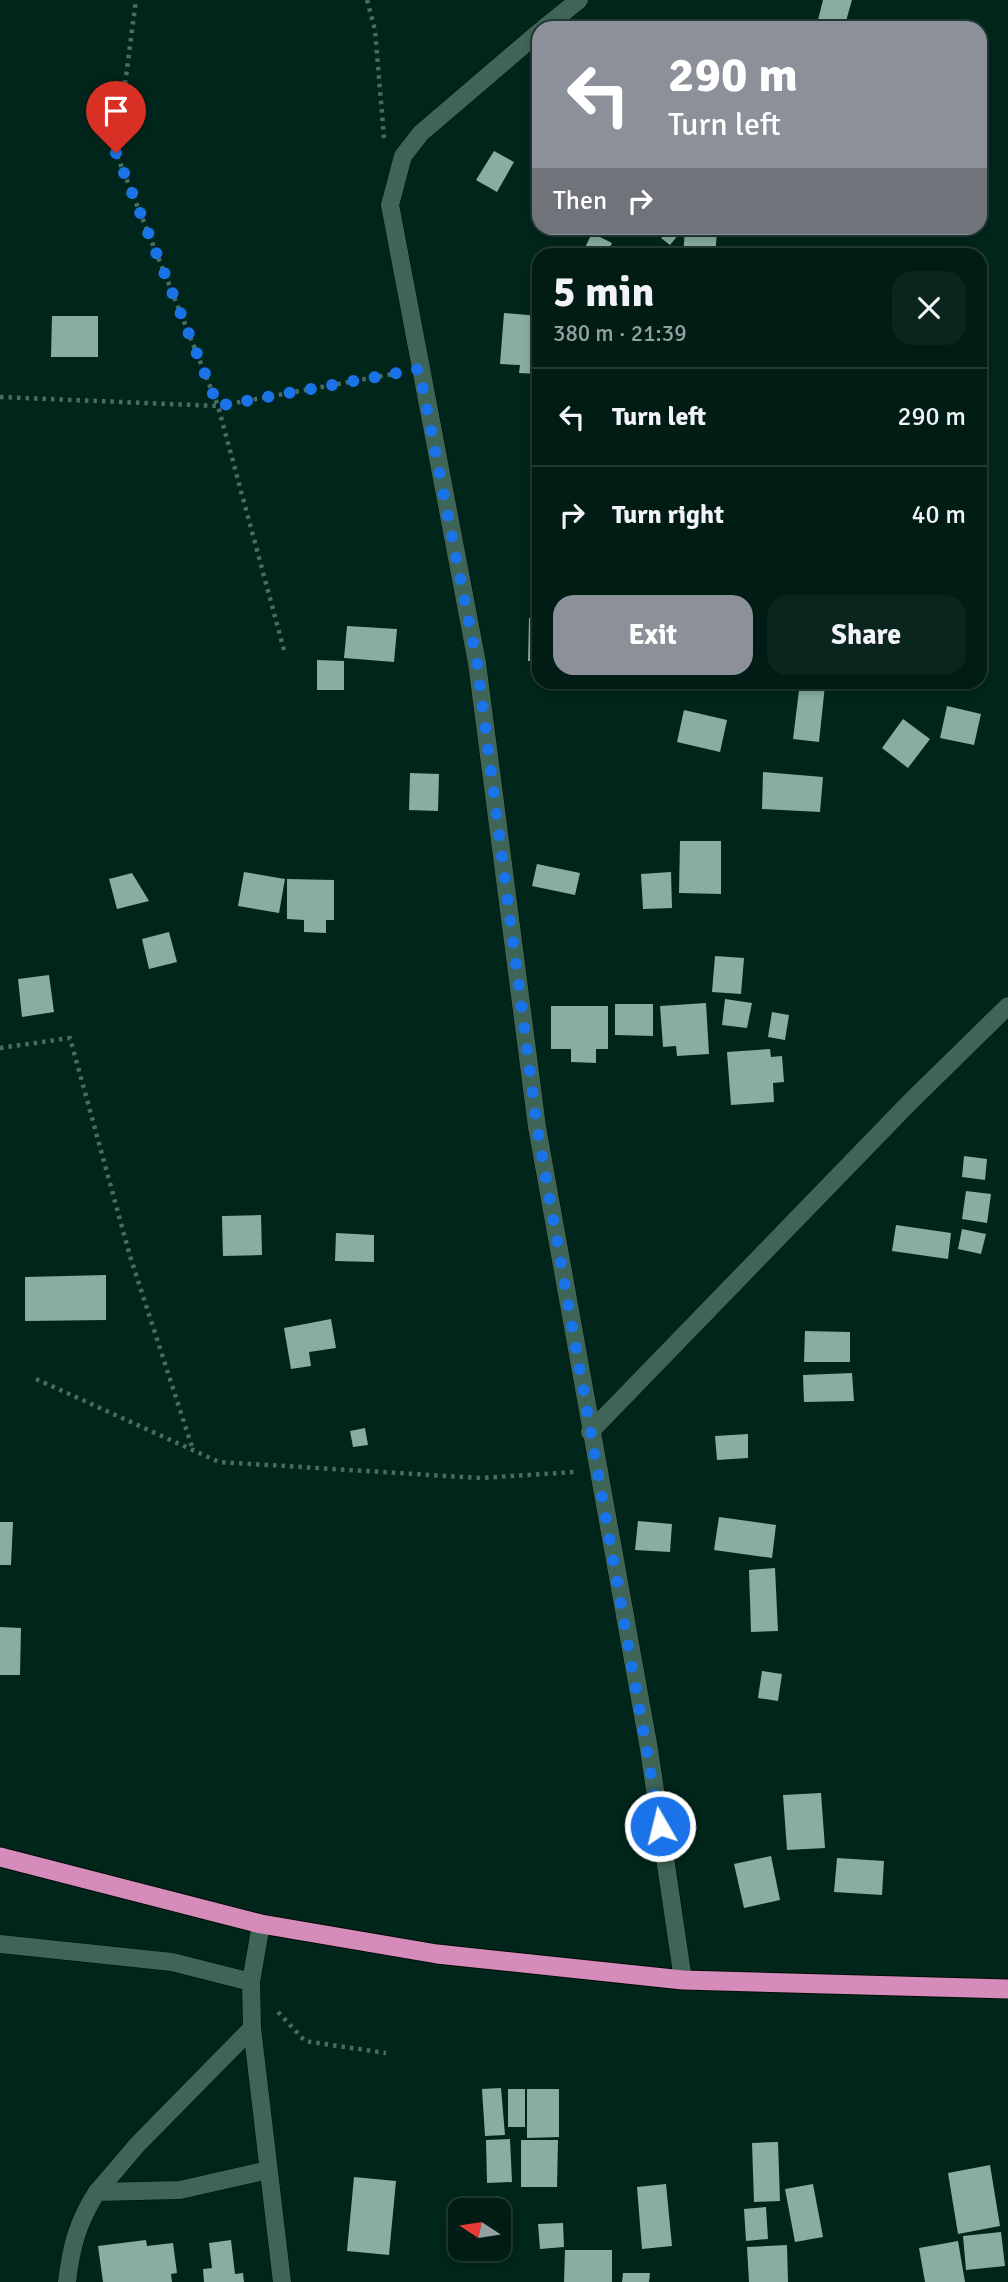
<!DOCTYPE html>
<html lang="en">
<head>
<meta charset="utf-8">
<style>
	body { margin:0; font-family:Signika,sans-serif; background:#0a251d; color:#f1f3f6; height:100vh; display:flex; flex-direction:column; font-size:26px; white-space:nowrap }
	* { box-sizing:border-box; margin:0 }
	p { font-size:23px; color:#95a1a0 }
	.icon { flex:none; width:38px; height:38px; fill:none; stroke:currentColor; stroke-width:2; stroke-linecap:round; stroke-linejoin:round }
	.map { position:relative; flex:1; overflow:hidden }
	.sheet { position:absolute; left:532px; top:248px; width:455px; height:441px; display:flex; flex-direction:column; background:#001c14; border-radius:21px; box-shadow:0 4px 10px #0003,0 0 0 2px #223a34 }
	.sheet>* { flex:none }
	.top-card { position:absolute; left:532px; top:21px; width:455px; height:214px; border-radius:21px; box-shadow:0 4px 10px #0003,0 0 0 2px #223a34; background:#8c9099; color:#fff; overflow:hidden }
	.needle { width:46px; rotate:282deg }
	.tools { position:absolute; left:448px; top:2198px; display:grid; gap:14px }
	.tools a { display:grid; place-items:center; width:63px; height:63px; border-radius:14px; background:#001c14; box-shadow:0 4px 10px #0003,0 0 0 2px #223a34; font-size:35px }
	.pin { position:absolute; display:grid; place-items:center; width:60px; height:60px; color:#fff; margin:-72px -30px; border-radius:50% 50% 50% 0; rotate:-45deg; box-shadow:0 0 7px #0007 }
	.pin .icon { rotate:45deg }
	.me { position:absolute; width:77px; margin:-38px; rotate:352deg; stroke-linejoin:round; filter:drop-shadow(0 0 5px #0008) }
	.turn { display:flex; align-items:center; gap:24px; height:147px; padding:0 21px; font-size:32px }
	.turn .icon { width:91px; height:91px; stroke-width:2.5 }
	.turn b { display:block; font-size:49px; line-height:60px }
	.then { display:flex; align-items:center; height:66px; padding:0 21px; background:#0003; gap:14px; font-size:26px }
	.round { display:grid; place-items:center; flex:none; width:74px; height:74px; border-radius:21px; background:#0a251d }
	.overview { display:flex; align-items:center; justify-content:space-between; height:119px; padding:0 21px }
	h1 { font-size:42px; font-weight:700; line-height:52px }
	.cta { display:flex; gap:14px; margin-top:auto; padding:14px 21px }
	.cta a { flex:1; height:80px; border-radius:21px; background:#8c9099; color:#fff; font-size:28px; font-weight:700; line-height:80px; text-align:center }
	.cta a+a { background:#0a251d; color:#f1f3f6 }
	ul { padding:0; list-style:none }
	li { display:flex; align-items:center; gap:21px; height:98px; padding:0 21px; border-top:2px solid #223a34 }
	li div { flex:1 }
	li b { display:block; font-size:26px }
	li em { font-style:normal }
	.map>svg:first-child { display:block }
	.building { fill:#87ae9f }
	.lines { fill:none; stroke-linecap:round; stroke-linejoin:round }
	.minor-casing { stroke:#000d06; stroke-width:19 }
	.trunk-casing { stroke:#000d06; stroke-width:21 }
	.path { stroke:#4b6b61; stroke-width:4.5; stroke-dasharray:3.5 5; stroke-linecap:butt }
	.minor { stroke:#3f6557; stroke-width:18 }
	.trunk { stroke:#d68cba; stroke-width:19 }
	.route { stroke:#1a73e8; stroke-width:12; stroke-dasharray:0 21.6 }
</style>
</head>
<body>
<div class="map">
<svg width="1008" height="2282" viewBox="0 0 1008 2282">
	<rect width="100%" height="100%" fill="#00261b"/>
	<!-- building -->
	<g class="building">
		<path d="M823,0H852L844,28L818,20Z"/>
		<path d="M494,151L514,162L497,192L476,180Z"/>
		<path d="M669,228H684L670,245L661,238Z"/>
		<path d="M685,229L717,232L715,256H683Z"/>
		<path d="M592,233L612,243L605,256H581Z"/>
		<path d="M504,313L539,316V374L519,373L520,365L500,364Z"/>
		<path d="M52,316H98V357H51Z"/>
		<path d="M529,618H539V661H528Z"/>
		<path d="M347,626L397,629L394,662L344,658Z"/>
		<path d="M317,660L344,661V690H317Z"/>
		<path d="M800,682L825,685L819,742L793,739Z"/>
		<path d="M947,706L981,714L974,745L940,738Z"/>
		<path d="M684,710L727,720L720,752L677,742Z"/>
		<path d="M903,719L930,739L908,768L882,748Z"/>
		<path d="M763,772L823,777L820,812L762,809Z"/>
		<path d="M410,773L439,774L438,811L409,810Z"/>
		<path d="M680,841H721V894L679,893Z"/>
		<path d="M537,864L580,873L575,895L532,886Z"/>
		<path d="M244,872L285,879L279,913L238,906Z"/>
		<path d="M671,872L672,908L643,909L641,874Z"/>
		<path d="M132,873L149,901L117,909L109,879Z"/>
		<path d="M287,879L334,880V920H326V933L304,932V920L287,919Z"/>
		<path d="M169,932L177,962L149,969L142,939Z"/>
		<path d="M715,956L744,958L741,994L712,992Z"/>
		<path d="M49,975L54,1012L22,1017L18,979Z"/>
		<path d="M725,999L752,1003L747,1028L722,1025Z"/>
		<path d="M706,1003L709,1054L677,1056L676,1046L663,1047L660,1006Z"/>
		<path d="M615,1004H653V1036L615,1035Z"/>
		<path d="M551,1006H608V1049H596V1063L571,1062V1049H551Z"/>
		<path d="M772,1012L789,1015L785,1040L768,1037Z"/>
		<path d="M770,1049L771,1057L782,1056L784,1082L773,1083L774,1102L731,1105L727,1052Z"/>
		<path d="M964,1156L987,1159L985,1180L962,1177Z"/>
		<path d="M966,1191L991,1194L987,1223L962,1219Z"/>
		<path d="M261,1215L262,1255L223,1256L222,1216Z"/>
		<path d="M896,1225L951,1233L948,1259L892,1251Z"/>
		<path d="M962,1229L986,1234L981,1254L958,1249Z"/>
		<path d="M336,1233L374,1235V1262L335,1261Z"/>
		<path d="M106,1275V1320L25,1321V1277Z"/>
		<path d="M331,1319L336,1348L309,1352L311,1366L291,1369L284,1328Z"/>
		<path d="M805,1331L850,1332V1362H804Z"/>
		<path d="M852,1373L854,1401L804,1402L803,1375Z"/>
		<path d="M365,1428L368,1445L353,1447L350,1431Z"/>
		<path d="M748,1434V1458L717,1460L715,1436Z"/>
		<path d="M719,1517L776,1525L772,1558L714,1550Z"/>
		<path d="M638,1521L672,1524L670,1552L635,1550Z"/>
		<path d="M0,1522H13L11,1565H0Z"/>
		<path d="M775,1568L778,1631L751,1632L749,1570Z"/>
		<path d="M0,1627L21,1628L20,1675H0Z"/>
		<path d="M762,1671L782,1674L778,1701L758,1698Z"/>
		<path d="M821,1793L825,1848L787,1850L783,1795Z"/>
		<path d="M771,1856L780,1900L744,1908L734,1864Z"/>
		<path d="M837,1858L884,1861L882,1895L834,1892Z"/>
		<path d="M501,2088L505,2135L485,2136L482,2089Z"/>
		<rect x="508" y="2089" width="17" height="38"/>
		<path d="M527,2089H559V2137L527,2138Z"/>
		<path d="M510,2139L512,2182L487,2183L486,2140Z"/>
		<path d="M521,2140H558L557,2187H521Z"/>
		<path d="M778,2142L780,2201L754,2202L752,2143Z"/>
		<path d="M990,2165L1000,2226L958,2234L948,2173Z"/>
		<path d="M354,2177L396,2181L389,2255L347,2251Z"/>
		<path d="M666,2184L672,2246L642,2249L637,2187Z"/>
		<path d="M813,2184L823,2237L795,2242L785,2189Z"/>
		<path d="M766,2207L768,2239L746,2241L744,2209Z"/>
		<path d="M563,2223L564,2247L540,2249L538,2224Z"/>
		<path d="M1001,2232L1005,2266L966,2270L963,2236Z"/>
		<path d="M146,2240L147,2246L173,2243L177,2273L171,2274L172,2282H103L98,2246Z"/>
		<path d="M231,2240L235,2274L243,2273L244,2282H204L203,2269L212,2268L209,2243Z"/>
		<path d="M958,2241L965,2282H925L919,2248Z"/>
		<path d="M787,2245L788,2282H749L747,2247Z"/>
		<path d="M565,2250H612V2282H564Z"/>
		<path d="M623,2273H650L649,2282H622Z"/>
	</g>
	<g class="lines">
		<defs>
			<g id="minor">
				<path d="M544,28L579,0"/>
				<path d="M539,32L421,133L403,156L390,205L477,663L537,1127L649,1749L683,1980"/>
				<path d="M590,1432L910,1102L1008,1006"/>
				<path d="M261,1924L251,1982L252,2028L282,2282"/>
				<path d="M0,1944L172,1962L251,1982"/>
				<path d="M97,2192L137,2145L252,2028"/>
				<path d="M67,2282C71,2247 78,2221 97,2192L180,2190L268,2170"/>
			</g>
			<path id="trunk" d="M0,1857L261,1924L437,1954L683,1980L1008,1989"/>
		</defs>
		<!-- minor casing -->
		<use href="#minor" class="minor-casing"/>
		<!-- trunk casing -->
		<use href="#trunk" class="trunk-casing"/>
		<!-- path -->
		<g class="path">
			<path d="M367,0L375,30L384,138"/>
			<path d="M0,397L218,406L116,153L136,0"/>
			<path d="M284,650L218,406L398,373"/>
			<path d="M0,1048L70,1038L130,1256L193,1450"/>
			<path d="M36,1379L219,1462L480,1478L575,1472"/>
			<path d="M278,2012L305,2041L386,2053"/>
		</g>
		<!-- minor -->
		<use href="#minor" class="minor"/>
		<!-- trunk -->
		<use href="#trunk" class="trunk"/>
	</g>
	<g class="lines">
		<!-- route -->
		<path class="route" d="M116,153L218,406L419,369L477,663L537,1127L660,1826"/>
	</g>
</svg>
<div class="tools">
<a><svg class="needle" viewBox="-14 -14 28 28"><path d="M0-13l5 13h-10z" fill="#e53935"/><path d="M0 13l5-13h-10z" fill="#95a1a0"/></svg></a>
</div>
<div class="pin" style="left:116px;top:153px;background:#d93025"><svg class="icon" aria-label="arrive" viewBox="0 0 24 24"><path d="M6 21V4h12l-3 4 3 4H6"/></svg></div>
<svg class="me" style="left:660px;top:1826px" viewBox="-20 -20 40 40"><circle r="17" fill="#1a73e8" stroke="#fff" stroke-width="3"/><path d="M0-11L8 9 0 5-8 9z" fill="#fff"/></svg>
<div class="top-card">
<div class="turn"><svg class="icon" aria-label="left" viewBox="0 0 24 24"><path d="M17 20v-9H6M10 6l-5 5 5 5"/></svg><div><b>290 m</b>Turn left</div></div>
<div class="then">Then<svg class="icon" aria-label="right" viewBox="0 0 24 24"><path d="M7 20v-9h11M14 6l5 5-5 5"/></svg></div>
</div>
<section class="sheet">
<div class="overview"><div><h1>5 min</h1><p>380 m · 21:39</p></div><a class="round"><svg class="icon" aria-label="close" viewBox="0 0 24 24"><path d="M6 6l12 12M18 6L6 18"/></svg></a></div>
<ul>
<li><svg class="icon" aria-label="left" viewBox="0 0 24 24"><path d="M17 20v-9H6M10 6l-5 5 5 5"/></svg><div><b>Turn left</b></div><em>290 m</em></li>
<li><svg class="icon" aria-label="right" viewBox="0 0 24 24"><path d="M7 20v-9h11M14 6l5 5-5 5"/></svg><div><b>Turn right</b></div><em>40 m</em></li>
</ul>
<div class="cta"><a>Exit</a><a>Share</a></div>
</section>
</div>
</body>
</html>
